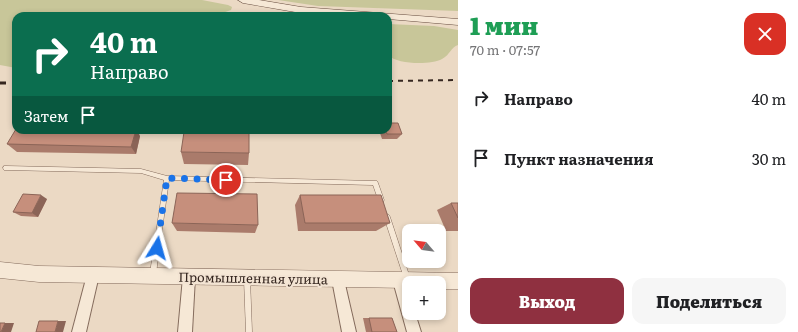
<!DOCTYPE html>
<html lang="ru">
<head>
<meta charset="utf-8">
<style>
	body { margin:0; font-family:Literata,serif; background:#f6f6f6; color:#202124; height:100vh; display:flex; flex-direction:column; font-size:15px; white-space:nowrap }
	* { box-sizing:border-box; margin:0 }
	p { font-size:13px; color:#757577 }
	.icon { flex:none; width:22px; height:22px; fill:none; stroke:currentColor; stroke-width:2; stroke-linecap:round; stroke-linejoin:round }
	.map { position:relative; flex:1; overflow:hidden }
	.drawer { display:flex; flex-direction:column; background:#fff; width:340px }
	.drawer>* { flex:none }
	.top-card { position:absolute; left:12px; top:12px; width:380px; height:122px; border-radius:12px; box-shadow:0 2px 6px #0003; background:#0b6e4f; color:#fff; overflow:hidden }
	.needle { width:26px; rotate:298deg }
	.buttons { position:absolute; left:402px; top:224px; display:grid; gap:8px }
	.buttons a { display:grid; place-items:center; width:44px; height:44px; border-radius:8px; background:#fff; box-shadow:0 2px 6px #0003; font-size:20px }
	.pin { position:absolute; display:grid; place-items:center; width:34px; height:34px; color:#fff; margin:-17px; border:2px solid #fff; border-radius:50%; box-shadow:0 1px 4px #0007 }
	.me { position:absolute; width:44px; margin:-22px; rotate:8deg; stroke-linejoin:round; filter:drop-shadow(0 0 3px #0008) }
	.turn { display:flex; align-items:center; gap:14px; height:84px; padding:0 12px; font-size:18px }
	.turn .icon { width:52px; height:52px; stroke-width:2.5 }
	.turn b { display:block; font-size:28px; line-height:34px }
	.then { display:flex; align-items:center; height:38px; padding:0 12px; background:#0003; gap:8px; font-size:15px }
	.round { display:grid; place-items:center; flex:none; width:42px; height:42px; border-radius:12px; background:#f6f6f6 }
	.head { display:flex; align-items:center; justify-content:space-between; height:68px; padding:0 12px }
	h1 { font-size:24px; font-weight:800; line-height:30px; color:#1e9e55 }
	.primary-button { display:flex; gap:8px; margin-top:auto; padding:8px 12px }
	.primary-button a { flex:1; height:46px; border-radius:12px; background:#8f3040; color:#fff; font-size:16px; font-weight:800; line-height:46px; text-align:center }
	.primary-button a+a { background:#f6f6f6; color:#202124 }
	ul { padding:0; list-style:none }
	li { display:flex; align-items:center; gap:12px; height:60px; padding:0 12px }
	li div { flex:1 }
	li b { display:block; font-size:15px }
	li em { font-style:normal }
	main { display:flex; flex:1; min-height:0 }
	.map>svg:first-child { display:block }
	.green { fill:#c8c699 }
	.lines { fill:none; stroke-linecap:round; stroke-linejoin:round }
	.service-casing { stroke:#846b5c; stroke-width:1 }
	.minor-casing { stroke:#846b5c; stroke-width:2 }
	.tertiary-casing { stroke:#846b5c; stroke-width:1 }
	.secondary-casing { stroke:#664c3f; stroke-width:1 }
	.service { fill:#f6e8d6; fill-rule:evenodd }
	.minor { fill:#f6e8d6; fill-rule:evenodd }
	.tertiary { fill:#f6e8d6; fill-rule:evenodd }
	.secondary { fill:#f6e8d6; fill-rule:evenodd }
	.rail-far1 { stroke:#35261f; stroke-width:2; stroke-dasharray:5 5; stroke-linecap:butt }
	.rail { stroke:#35261f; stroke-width:3; stroke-dasharray:6 6; stroke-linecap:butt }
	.wall { fill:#aa7b6b }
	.shaded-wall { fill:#8b6457 }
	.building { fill:#c68f7c; stroke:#8b6457 }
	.route { stroke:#1a73e8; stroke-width:7; stroke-dasharray:0 12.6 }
	.labels { text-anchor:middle; stroke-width:4; stroke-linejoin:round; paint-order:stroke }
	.near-street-label { font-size:13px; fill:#35261f; stroke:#f3e4d3 }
</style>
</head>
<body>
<main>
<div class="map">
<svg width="458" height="332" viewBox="0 0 458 332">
	<rect width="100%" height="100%" fill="#ebd9c4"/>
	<!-- green -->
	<g class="green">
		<path d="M0,0H202L228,5L232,7L231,10L214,16H16V68L0,65Z"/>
		<path d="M278,0H458V11L318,6Z"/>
		<path d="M388,24L434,26L458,30V45C451,47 450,55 442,59C431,65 398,65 388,55Z"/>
	</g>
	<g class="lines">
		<defs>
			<g id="service">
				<path d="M4,166H6L141,169L167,176L375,181H377L378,183L384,200L383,202H379L373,185L169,180L156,273L155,275L153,276L151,275L150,273L164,180L141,173L6,170H4L3,168Z"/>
				<path d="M387,214L389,215L390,217L410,278L409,280L407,281L405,280L404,278L384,217L385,215Z"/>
				<path d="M247,276L249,277L250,279L252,332H246L244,279L245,277Z"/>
			</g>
			<g id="minor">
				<path d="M93,269L97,271L99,275L86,332H72L87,275L89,271Z"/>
				<path d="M189,271L193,273L195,277L192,332H178L183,277L185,273Z"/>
				<path d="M338,274L342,276L344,280L356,332H342L332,280L334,276Z"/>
				<path d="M399,275L403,277L409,293V313H415L421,332H407L393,281L395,277Z"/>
			</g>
			<path id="tertiary" d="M0,262L39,266L458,273V289H439V283H409V288L39,282L0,278Z"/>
			<path id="secondary" d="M238,0H259L301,7L458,19V25L388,19V16H345L301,13L243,3Z"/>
		</defs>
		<!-- service casing -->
		<use href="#service" class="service-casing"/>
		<!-- minor casing -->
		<use href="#minor" class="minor-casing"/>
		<!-- tertiary casing -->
		<use href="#tertiary" class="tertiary-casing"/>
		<!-- secondary casing -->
		<use href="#secondary" class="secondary-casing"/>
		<!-- service -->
		<use href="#service" class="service"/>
		<!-- minor -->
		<use href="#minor" class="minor"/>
		<!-- tertiary -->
		<use href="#tertiary" class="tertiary"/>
		<!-- secondary -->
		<use href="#secondary" class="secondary"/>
		<!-- rail-far1 -->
		<path class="rail-far1" d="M388,81L458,80"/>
		<!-- rail -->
		<path class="rail" d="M0,83H16"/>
	</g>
	<!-- wall -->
	<g class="wall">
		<path d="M379,130H388L402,134L397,139H382Z"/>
		<path d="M140,136L136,154L17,152L7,144Z"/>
		<path d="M181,152L249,153L248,165L184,164Z"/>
		<path d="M300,195L390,223L376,231H298L295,205Z"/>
		<path d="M47,199L38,217L21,216L13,212Z"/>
		<path d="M451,203H458V231H446L437,210Z"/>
		<path d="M172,223L258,225L255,233L177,231Z"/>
		<path d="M363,318H392L397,332H366Z"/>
	</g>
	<!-- shaded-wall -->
	<g class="shaded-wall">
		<path d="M136,130H137L140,136L136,154L131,147Z"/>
		<path d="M41,195L47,199L38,217L32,213Z"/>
		<path d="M58,321H66L63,332H55Z"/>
		<path d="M5,323H14L11,332H1Z"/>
	</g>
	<!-- building -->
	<g class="building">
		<path d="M388,123H398L402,134H387L385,130H388Z"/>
		<path d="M16,129V130H136L131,147L7,144Z"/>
		<path d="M184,132H249V153L181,152Z"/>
		<path d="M177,193L257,194L258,225L172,223Z"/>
		<path d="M23,194L41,195L32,213L13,212Z"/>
		<path d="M300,195H381L390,223H305Z"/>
		<path d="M451,203H458V218Z"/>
		<path d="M369,318H392L397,332H372Z"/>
		<path d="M39,321H58L55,332H36Z"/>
		<path d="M0,323H5L1,332H0Z"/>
	</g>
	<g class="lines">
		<!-- route -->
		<path class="route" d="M157,248L167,178L226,180"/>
	</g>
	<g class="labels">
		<!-- near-street labels -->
		<g class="near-street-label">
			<text transform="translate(253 278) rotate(1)" y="5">Промышленная улица</text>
		</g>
	</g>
</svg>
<div class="buttons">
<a><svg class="needle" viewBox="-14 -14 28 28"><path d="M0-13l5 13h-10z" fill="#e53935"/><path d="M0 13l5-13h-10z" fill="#757577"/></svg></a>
<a>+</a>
</div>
<div class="pin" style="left:226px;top:180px;background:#d93025"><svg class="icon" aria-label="arrive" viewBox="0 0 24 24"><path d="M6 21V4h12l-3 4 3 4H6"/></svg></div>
<svg class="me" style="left:157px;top:248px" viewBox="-20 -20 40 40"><path d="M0-17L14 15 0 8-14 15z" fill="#1a73e8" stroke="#fff" stroke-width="4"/></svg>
<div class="top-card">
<div class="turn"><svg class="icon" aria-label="right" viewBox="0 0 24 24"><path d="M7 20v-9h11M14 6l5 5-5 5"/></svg><div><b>40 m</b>Направо</div></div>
<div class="then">Затем<svg class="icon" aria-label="arrive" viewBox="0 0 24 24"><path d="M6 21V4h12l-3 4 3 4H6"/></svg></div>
</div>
</div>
<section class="drawer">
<div class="head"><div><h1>1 мин</h1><p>70 m · 07:57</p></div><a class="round" style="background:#d93025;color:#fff"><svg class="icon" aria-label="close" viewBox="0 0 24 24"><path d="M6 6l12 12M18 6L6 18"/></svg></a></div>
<ul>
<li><svg class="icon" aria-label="right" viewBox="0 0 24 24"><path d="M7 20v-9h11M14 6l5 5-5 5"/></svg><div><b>Направо</b></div><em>40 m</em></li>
<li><svg class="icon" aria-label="arrive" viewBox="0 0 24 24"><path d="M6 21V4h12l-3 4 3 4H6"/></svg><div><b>Пункт назначения</b></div><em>30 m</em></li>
</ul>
<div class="primary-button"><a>Выход</a><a>Поделиться</a></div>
</section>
</main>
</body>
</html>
